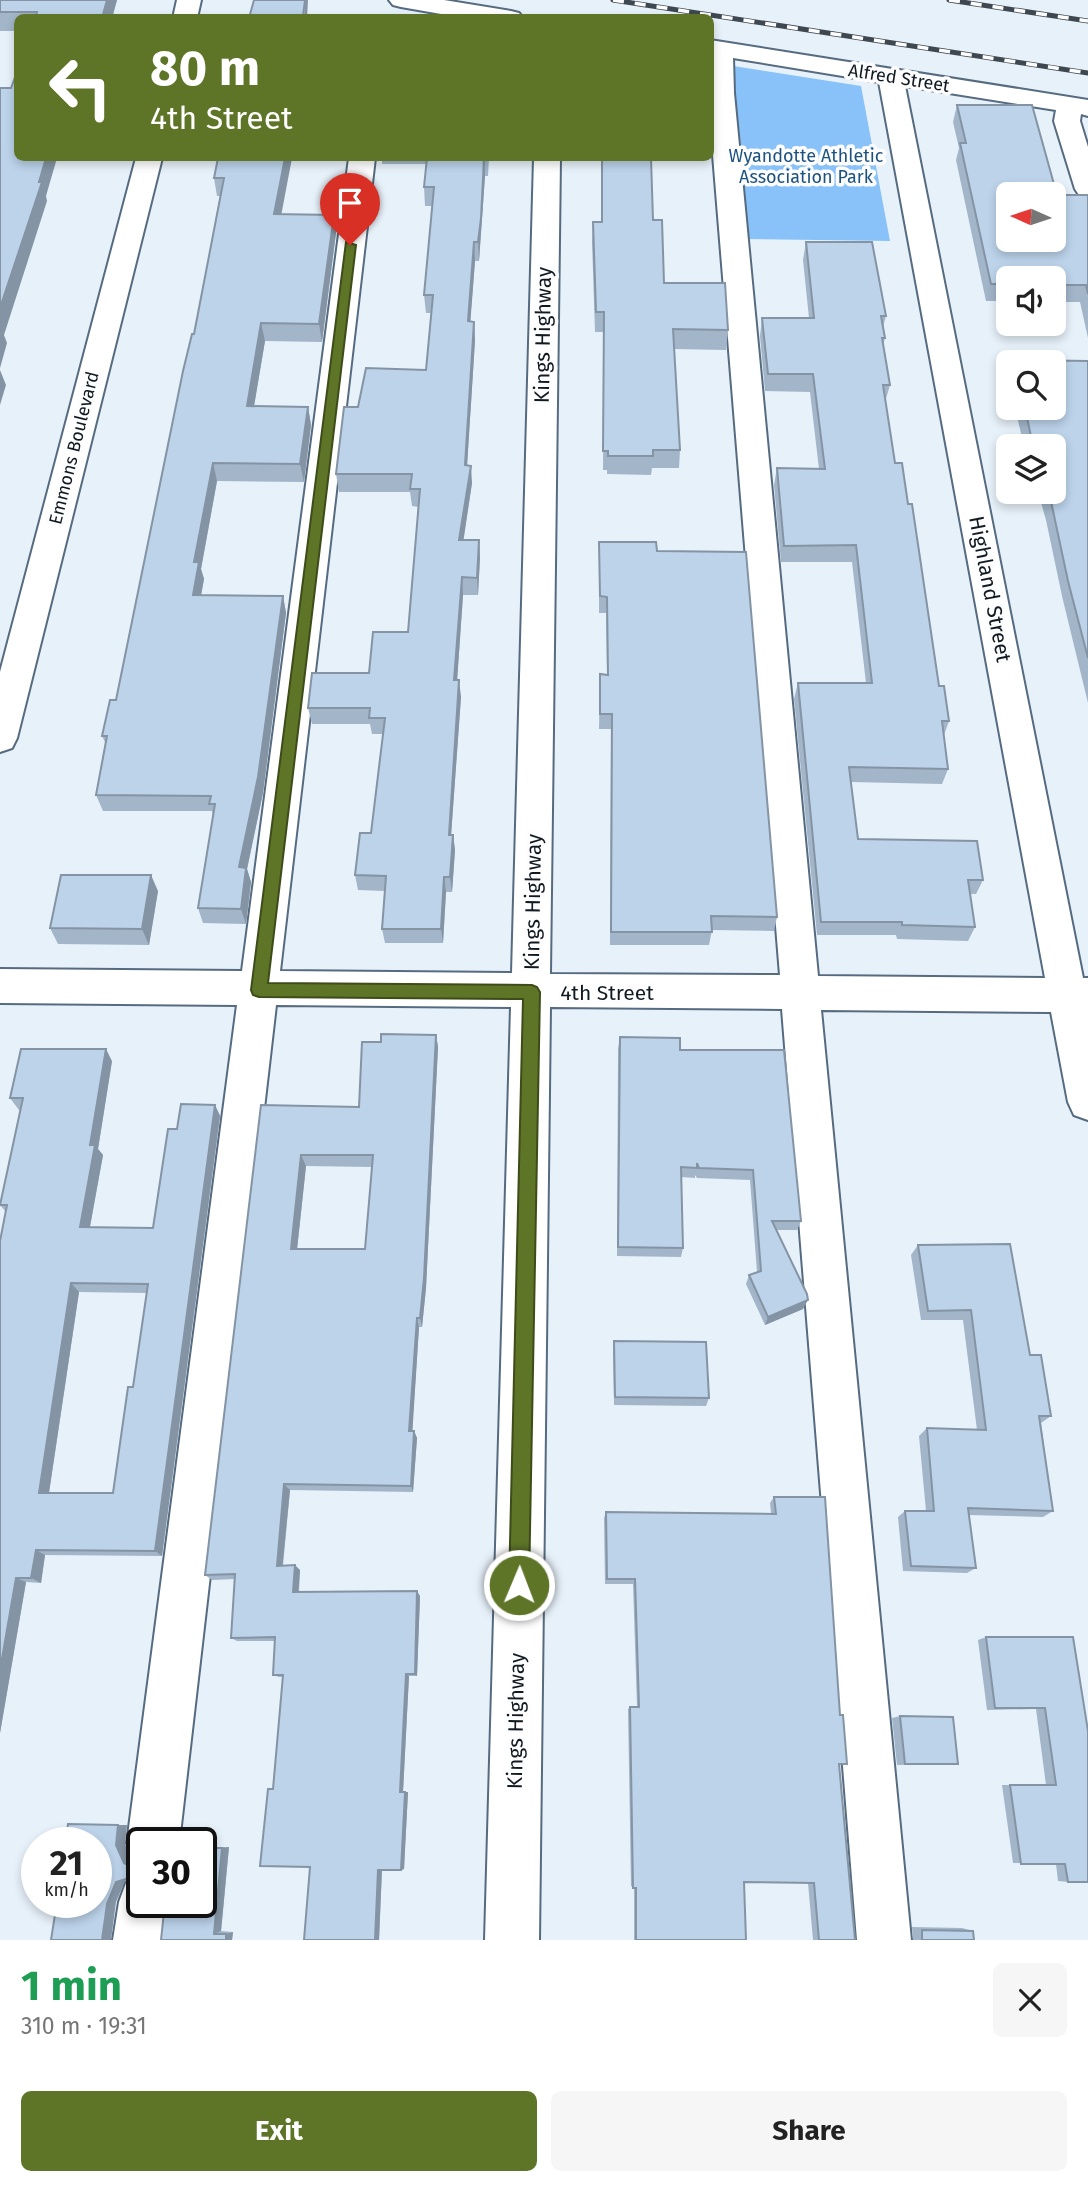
<!DOCTYPE html>
<html lang="en">
<head>
<meta charset="utf-8">
<style>
	body { margin:0; font-family:"Fira Sans",sans-serif; background:#f6f6f6; color:#222; height:100vh; display:flex; flex-direction:column; font-size:26px; white-space:nowrap }
	* { box-sizing:border-box; margin:0 }
	p { font-size:23px; color:#767676 }
	.icon { flex:none; width:38px; height:38px; fill:none; stroke:currentColor; stroke-width:2; stroke-linecap:round; stroke-linejoin:round }
	.map { position:relative; height:1940px; overflow:hidden }
	.side { display:flex; flex-direction:column; background:#fff; flex:1 }
	.side>* { flex:none }
	.guide { position:absolute; left:14px; top:14px; width:700px; height:147px; border-radius:10px; box-shadow:0 4px 10px #0003; background:#5e7527; color:#fff; overflow:hidden }
	.needle { width:46px; rotate:273deg }
	.fabs { position:absolute; left:996px; top:182px; display:grid; gap:14px }
	.fabs a { display:grid; place-items:center; width:70px; height:70px; border-radius:10px; background:#fff; box-shadow:0 4px 10px #0003; font-size:35px }
	.speed { position:absolute; left:21px; top:1827px; display:flex; gap:14px; font-size:35px; font-weight:700; text-align:center }
	.speed>* { display:grid; place-content:center; width:91px; height:91px; border-radius:50%; background:#fff; box-shadow:0 4px 10px #0003; line-height:1 }
	.speed small { font-size:18px; font-weight:400 }
	.speed .limit { border:4px solid #111; border-radius:10px; background:#fff; color:#111 }
	.pin { position:absolute; display:grid; place-items:center; width:60px; height:60px; color:#fff; margin:-72px -30px; border-radius:50% 50% 50% 0; rotate:-45deg; box-shadow:0 0 7px #0007 }
	.pin .icon { rotate:45deg }
	.me { position:absolute; width:77px; margin:-38px; rotate:1deg; stroke-linejoin:round; filter:drop-shadow(0 0 5px #0008) }
	.turn { display:flex; align-items:center; gap:24px; height:147px; padding:0 21px; font-size:32px }
	.turn .icon { width:91px; height:91px; stroke-width:2.5 }
	.turn b { display:block; font-size:49px; line-height:60px }
	.round { display:grid; place-items:center; flex:none; width:74px; height:74px; border-radius:10px; background:#f6f6f6 }
	.headline { display:flex; align-items:center; justify-content:space-between; height:119px; padding:0 21px }
	h1 { font-size:42px; font-weight:700; line-height:52px; color:#1e9e55 }
	.cta { display:flex; gap:14px; margin-top:auto; padding:14px 21px }
	.cta a { flex:1; height:80px; border-radius:10px; background:#5e7527; color:#fff; font-size:28px; font-weight:700; line-height:80px; text-align:center }
	.cta a+a { background:#f6f6f6; color:#222 }
	.map>svg:first-child { display:block }
	.green { fill:#89c2f8 }
	.lines { fill:none; stroke-linecap:round; stroke-linejoin:round }
	.minor-casing { stroke:#566b7f; stroke-width:4 }
	.minor { fill:#fff; fill-rule:evenodd }
	.rail-casing { stroke:#3f4850; stroke-width:5 }
	.rail { stroke:#fdfdfd; stroke-width:3.5; stroke-dasharray:11; stroke-linecap:butt }
	.wall { fill:#a2b5c9; fill-rule:evenodd }
	.shaded-wall { fill:#8494a4 }
	.building { fill:#bcd3ea; stroke:#8494a4; stroke-width:2; fill-rule:evenodd }
	.route { fill:#5e7527; stroke:#3d4c19; stroke-width:2 }
	.labels { text-anchor:middle; stroke-width:7; stroke-linejoin:round; paint-order:stroke }
	.far-street-label { font-size:18px; fill:#111921; stroke:#fdfdfd }
	.far-park-label { font-size:18px; fill:#1c5280; stroke:#fdfdfd }
	.street-label { font-size:21px; fill:#111921; stroke:#fdfdfd }
</style>
</head>
<body>
<div class="map">
<svg width="1088" height="1940" viewBox="0 0 1088 1940">
	<rect width="100%" height="100%" fill="#e7f1fa"/>
	<!-- green -->
	<path class="green" d="M727,65L861,86L890,241L742,239Z"/>
	<g class="lines">
		<defs>
			<g id="minor">
				<path d="M177,0H201L197,18H173Z"/>
				<path d="M389,0H444L511,11L519,13L523,18H464L401,7L393,5Z"/>
				<path d="M710,40L1088,100V116L1081,114L1080,121L1088,147V197L1079,195L1075,189L1054,121L1056,110L905,86L1083,978H1088V1120L1074,1115L1068,1102L1051,1012L821,1010L911,1940H857L782,1009L550,1007L539,1940H485L511,1007L276,1005L179,1843H142V1864L135,1861L127,1843L237,1005L0,1003V969L242,971L349,158H375L280,971L512,973L534,158H560L550,974L780,975L710,118ZM733,58L879,82L1045,978L818,976L734,93Z"/>
				<path d="M136,158H162L17,738L12,748L0,752V672Z"/>
				<path d="M142,1877V1902H171L167,1940H113L119,1902L126,1883Z"/>
			</g>
		</defs>
		<!-- minor casing -->
		<use href="#minor" class="minor-casing"/>
		<!-- minor -->
		<use href="#minor" class="minor"/>
		<defs>
			<g id="rail">
				<path d="M613,0L1088,73"/>
				<path d="M949,0L1088,21"/>
			</g>
		</defs>
		<!-- rail casing -->
		<use href="#rail" class="rail-casing"/>
		<!-- rail -->
		<use href="#rail" class="rail"/>
	</g>
	<!-- wall -->
	<g class="wall">
		<path d="M0,0H117L112,18H18V31H0Z"/>
		<path d="M957,105L1057,195H1088V338L1080,302H1054V278H1008V301H986L956,160L959,148L953,122Z"/>
		<path d="M218,158L281,214L334,215L336,233L322,342L265,341L254,406L308,407L311,425L304,482L217,481L201,569L204,579L201,595L283,596L286,613L263,793L247,869L251,882L246,924L203,923L198,908L213,816L212,811H103L96,795L106,744L102,736L116,700L194,334L220,196H217L214,178Z"/>
		<path d="M382,158H489L488,176H485L479,261H475L470,322H474L475,340L467,465L472,483L463,540H479L480,557L478,595H463L457,680L461,697L451,835H453L455,850L452,892H446L443,943H385L382,929L385,891L358,890L355,875L371,833L383,734H372L370,724H312L308,708L369,673L408,632L419,507L412,506L410,492H339L336,474L358,407L426,370L432,313H426L424,295L432,206H425L424,187L426,164H382Z"/>
		<path d="M601,158H651L653,220L664,283L728,330L726,350L674,349L680,450L679,468H652L651,475L607,474V470H603L604,332H595L592,242L593,222H602Z"/>
		<path d="M806,242L886,316L883,327L885,338L883,346L890,385L885,402L895,463L908,504L939,686L949,721L944,735L948,769L942,784L851,782L858,839L983,880L976,894H970L975,927L968,941L897,939L896,935H817L794,699L798,683H866L852,562H781L774,485L777,468L819,469L810,392L765,391L760,336L762,318H809L803,260Z"/>
		<path d="M1022,360L1088,361V703L1062,596L1046,520L1038,492H1054V446H1024L1015,408H1054V362H1021Z"/>
		<path d="M599,542L657,551L777,917L774,931L712,930L709,945H610L611,729H599L600,674H607L606,613H599Z"/>
		<path d="M158,891L149,945L58,944L50,928Z"/>
		<path d="M436,1035L438,1047L426,1288L422,1327H419L412,1431H414L417,1438L413,1492L290,1490L283,1566L300,1570L299,1592L420,1596L417,1676H409L403,1792H408L404,1869L401,1870H382L379,1940H304L310,1867L273,1789L283,1677H279L273,1675L275,1641H237L231,1638L235,1579L212,1580L205,1575L261,1105L359,1107L381,1042ZM306,1166L372,1167L365,1249H297Z"/>
		<path d="M620,1037L680,1050L801,1221L797,1230H776L803,1309L765,1325L746,1284L749,1275L757,1272L750,1180L697,1178L695,1175V1178L681,1177L683,1248L681,1257L617,1256L618,1049Z"/>
		<path d="M112,1061L98,1149L103,1155L90,1227L153,1228L177,1129L215,1105L220,1116L162,1556L45,1555L41,1583L26,1582L0,1733V1241L6,1212L0,1205L21,1110H19L10,1098ZM79,1292L147,1293L133,1387L113,1493H49Z"/>
		<path d="M918,1245L1030,1355L1051,1416L1041,1423L1053,1511L1043,1517L969,1515L976,1568L967,1573L903,1571L898,1517L905,1511H926L919,1436L927,1428L977,1430L963,1320H921L911,1255Z"/>
		<path d="M614,1341L709,1398L706,1406L614,1405L613,1350Z"/>
		<path d="M774,1497L840,1715L847,1764L839,1765L855,1940H813L808,1883L744,1882L746,1940H634V1888L631,1886L628,1709L630,1707H637L633,1584H605L604,1518L606,1512L771,1513L770,1503Z"/>
		<path d="M986,1637H1073L1068,1882L1058,1881L1056,1864L1013,1863L1002,1785H1046L1036,1709L987,1710L978,1640Z"/>
		<path d="M900,1716L958,1764L897,1765L892,1718Z"/>
		<path d="M201,1847H229L221,1931L233,1932L232,1940H161L201,1902Z"/>
		<path d="M912,1927L962,1928L973,1931L974,1940H913Z"/>
	</g>
	<!-- shaded-wall -->
	<g class="shaded-wall">
		<path d="M107,0H117L112,18H102Z"/>
		<path d="M305,0H308L307,18H304Z"/>
		<path d="M46,158H57L46,196L47,201L4,335L7,343L0,368V308Z"/>
		<path d="M285,158H292L278,232L274,214Z"/>
		<path d="M484,158L485,176L479,261L478,242Z"/>
		<path d="M334,215L336,233L322,342L319,324Z"/>
		<path d="M474,242L475,261L469,340L468,321Z"/>
		<path d="M474,322L475,340L466,483L465,465Z"/>
		<path d="M261,323L265,341L251,424L247,406Z"/>
		<path d="M0,370L6,385L0,405Z"/>
		<path d="M308,407L311,425L304,482L300,464Z"/>
		<path d="M213,463L217,481L201,569L204,579L198,612L193,595L194,562Z"/>
		<path d="M471,466L472,483L461,557L459,540Z"/>
		<path d="M479,540L480,557L478,595L477,578Z"/>
		<path d="M462,577L463,595L456,697L454,680Z"/>
		<path d="M283,596L286,613L263,793L247,869L251,882L246,924L241,909L239,867Z"/>
		<path d="M459,680L461,697L450,850L449,835Z"/>
		<path d="M453,835L455,850L452,892L450,877Z"/>
		<path d="M151,875L158,891L149,945L142,929Z"/>
		<path d="M444,877L446,892L443,943L441,929Z"/>
		<path d="M436,1035L438,1047L426,1288L422,1327L420,1318Z"/>
		<path d="M106,1049L112,1061L98,1149L103,1155L88,1237L80,1227L90,1145Z"/>
		<path d="M215,1105L220,1116L162,1556L155,1551Z"/>
		<path d="M301,1155L306,1166L296,1259L291,1249Z"/>
		<path d="M71,1283L79,1292L48,1499L39,1493Z"/>
		<path d="M808,1300L803,1309L765,1325L768,1317Z"/>
		<path d="M417,1318L419,1327L412,1438L409,1431Z"/>
		<path d="M414,1431L417,1438L413,1492L411,1486Z"/>
		<path d="M284,1484L290,1490L282,1570L277,1566Z"/>
		<path d="M36,1550L45,1555L41,1583L31,1578Z"/>
		<path d="M295,1565L300,1570L298,1596L293,1592Z"/>
		<path d="M16,1578L26,1582L0,1733V1670Z"/>
		<path d="M417,1591L420,1596L417,1676L415,1674Z"/>
		<path d="M406,1674L409,1676L403,1792H400Z"/>
		<path d="M405,1792H408L404,1869L401,1870Z"/>
		<path d="M118,1825H127L125,1844L133,1862L141,1866L133,1868L124,1863L116,1845Z"/>
		<path d="M229,1847L221,1931L214,1934L222,1848Z"/>
		<path d="M382,1868L379,1940H375L378,1870Z"/>
		<path d="M142,1875L125,1881L116,1902L111,1940H102L107,1904L116,1882Z"/>
		<path d="M233,1932L232,1940H226V1934Z"/>
	</g>
	<!-- building -->
	<g class="building">
		<path d="M0,0H107L102,18H35L37,12H0Z"/>
		<path d="M254,0H305L303,16H365V18H249Z"/>
		<path d="M18,69V158H46L39,182H42L0,308V88H11Z"/>
		<path d="M957,105H1032L1057,195H1088V294L1086,285H1054V278H1008V284H991L960,143H966ZM1008,194H1054V240H1008Z"/>
		<path d="M218,158H285L274,214L334,215L319,324L261,323L247,406L308,407L300,464L213,463L194,562H199L193,595L283,596L258,777L239,867L246,868L241,909L198,908L215,804H209L211,796L96,795L107,736H102L110,700H116L183,371L192,334H194L224,178H214Z"/>
		<path d="M427,158H484L481,218L478,242H474L468,321L474,322L465,465L471,466L459,540H479L477,578L462,577L454,680H459L449,835H453L450,877H444L441,929H382L386,876L355,875L360,833H371L385,718H369L370,708H308L312,673H369L373,632H408L420,489H410L412,474H336L344,407H358L366,368L426,370L433,295H424L434,187H424Z"/>
		<path d="M602,158H651L653,220H662L664,283H725L728,330L673,329L680,450H653V456H608V451H603L604,312H596L593,222H602Z"/>
		<path d="M806,242H872L886,316H881L885,338H882L890,385H883L895,463H902L908,504H912L939,686H944L949,721H942L948,769L849,767L858,839L977,841L983,880H968L975,927L902,925V922H821L798,683H872L856,545L784,546L777,468L825,469L813,374H768L762,318H814Z"/>
		<path d="M1022,360L1088,361V658L1068,581L1049,492H1054V446H1033L1025,408H1054V362H1022Z"/>
		<path d="M599,542H656L657,551L746,552L777,917L711,916L712,932H611L612,714H600V674L608,675L607,597L600,596Z"/>
		<path d="M61,875H151L142,929L50,928Z"/>
		<path d="M381,1034L436,1035L424,1278L420,1318H417L409,1431H414L411,1486L284,1484L277,1566L295,1565L293,1592L417,1591L415,1674H406L400,1792H405L401,1870H378L375,1940H304L310,1867L260,1866L268,1789H273L283,1675H273L275,1637L231,1638L235,1574L205,1575L261,1105L359,1107L362,1042H381ZM301,1155H373L365,1249H291Z"/>
		<path d="M620,1037L680,1038V1050H784L801,1221H772L807,1294L808,1300L768,1317L749,1275L761,1271L753,1170L699,1168L697,1163V1168L681,1167L683,1248L618,1247Z"/>
		<path d="M21,1049H106L90,1145H95L80,1227L153,1228L168,1129H177L181,1104L215,1105L155,1551L36,1550L31,1578H16L0,1670V1241L7,1205H0L23,1098H10ZM71,1283L148,1284L133,1387H128L113,1493H39Z"/>
		<path d="M1010,1244L1030,1355H1041L1051,1416H1039L1053,1511L968,1508L976,1568L911,1566L905,1511H934L927,1428L986,1430L971,1310L928,1311L918,1245Z"/>
		<path d="M614,1341L706,1342L709,1398L615,1397Z"/>
		<path d="M774,1497H825L840,1715H843L847,1764H839L855,1940H819L814,1883L744,1882L746,1940H636V1888H633L630,1707H639L635,1579H607L606,1512L776,1514Z"/>
		<path d="M986,1637H1073L1088,1731V1882H1068L1065,1864H1021L1010,1785H1056L1045,1708H995Z"/>
		<path d="M900,1716L953,1717L958,1764H905Z"/>
		<path d="M68,1824L118,1825L116,1845L124,1863L133,1868L136,1865V1847H142V1902L136,1901L135,1876L116,1882L107,1904L102,1940H51L57,1902H96V1843H65Z"/>
		<path d="M201,1848H222L214,1934H226V1940H161L165,1902H201Z"/>
		<path d="M922,1930L973,1931L974,1940H922Z"/>
	</g>
	<!-- route -->
	<path class="route" d="M346,242L356,245L268,983L532,985L537,987L540,992L529,1585L526,1592L519,1595L512,1592L509,1585L523,999L259,997L253,995L251,990Z"/>
	<g class="labels">
		<!-- far-street labels -->
		<g class="far-street-label">
			<text transform="translate(899 78) rotate(9)" y="6">Alfred Street</text>
			<text transform="translate(74 448) rotate(-76)" y="6">Emmons Boulevard</text>
		</g>
		<!-- far-park labels -->
		<g class="far-park-label">
			<text x="806" y="162">Wyandotte Athletic<tspan x="806" dy="21">Association Park</tspan></text>
		</g>
		<!-- street labels -->
		<g class="street-label">
			<text transform="translate(543 335) rotate(-89)" y="7">Kings Highway</text>
			<text transform="translate(990 589) rotate(79)" y="7">Highland Street</text>
			<text transform="translate(533 902) rotate(-89)" y="7">Kings Highway</text>
			<text x="607" y="1000">4th Street</text>
			<text transform="translate(516 1721) rotate(-89)" y="7">Kings Highway</text>
		</g>
	</g>
</svg>
<div class="fabs">
<a><svg class="needle" viewBox="-14 -14 28 28"><path d="M0-13l5 13h-10z" fill="#e53935"/><path d="M0 13l5-13h-10z" fill="#767676"/></svg></a>
<a><svg class="icon" aria-label="sound" viewBox="0 0 24 24"><path d="M4 9h4l5-4v14l-5-4H4zM17 9q2 3 0 6"/></svg></a>
<a><svg class="icon" aria-label="search" viewBox="0 0 24 24"><circle cx="10" cy="10" r="6"/><path d="M15 15l6 6"/></svg></a>
<a><svg class="icon" aria-label="layers" viewBox="0 0 24 24"><path d="M12 4l9 5-9 5-9-5zM3 14l9 5 9-5"/></svg></a>
</div>
<div class="speed"><div>21<small>km/h</small></div><div class="limit">30</div></div>
<div class="pin" style="left:350px;top:245px;background:#d93025"><svg class="icon" aria-label="arrive" viewBox="0 0 24 24"><path d="M6 21V4h12l-3 4 3 4H6"/></svg></div>
<svg class="me" style="left:519px;top:1585px" viewBox="-20 -20 40 40"><circle r="17" fill="#5e7527" stroke="#fff" stroke-width="3"/><path d="M0-11L8 9 0 5-8 9z" fill="#fff"/></svg>
<div class="guide">
<div class="turn"><svg class="icon" aria-label="left" viewBox="0 0 24 24"><path d="M17 20v-9H6M10 6l-5 5 5 5"/></svg><div><b>80 m</b>4th Street</div></div>
</div>
</div>
<section class="side">
<div class="headline"><div><h1>1 min</h1><p>310 m · 19:31</p></div><a class="round"><svg class="icon" aria-label="close" viewBox="0 0 24 24"><path d="M6 6l12 12M18 6L6 18"/></svg></a></div>
<div class="cta"><a>Exit</a><a>Share</a></div>
</section>
</body>
</html>
